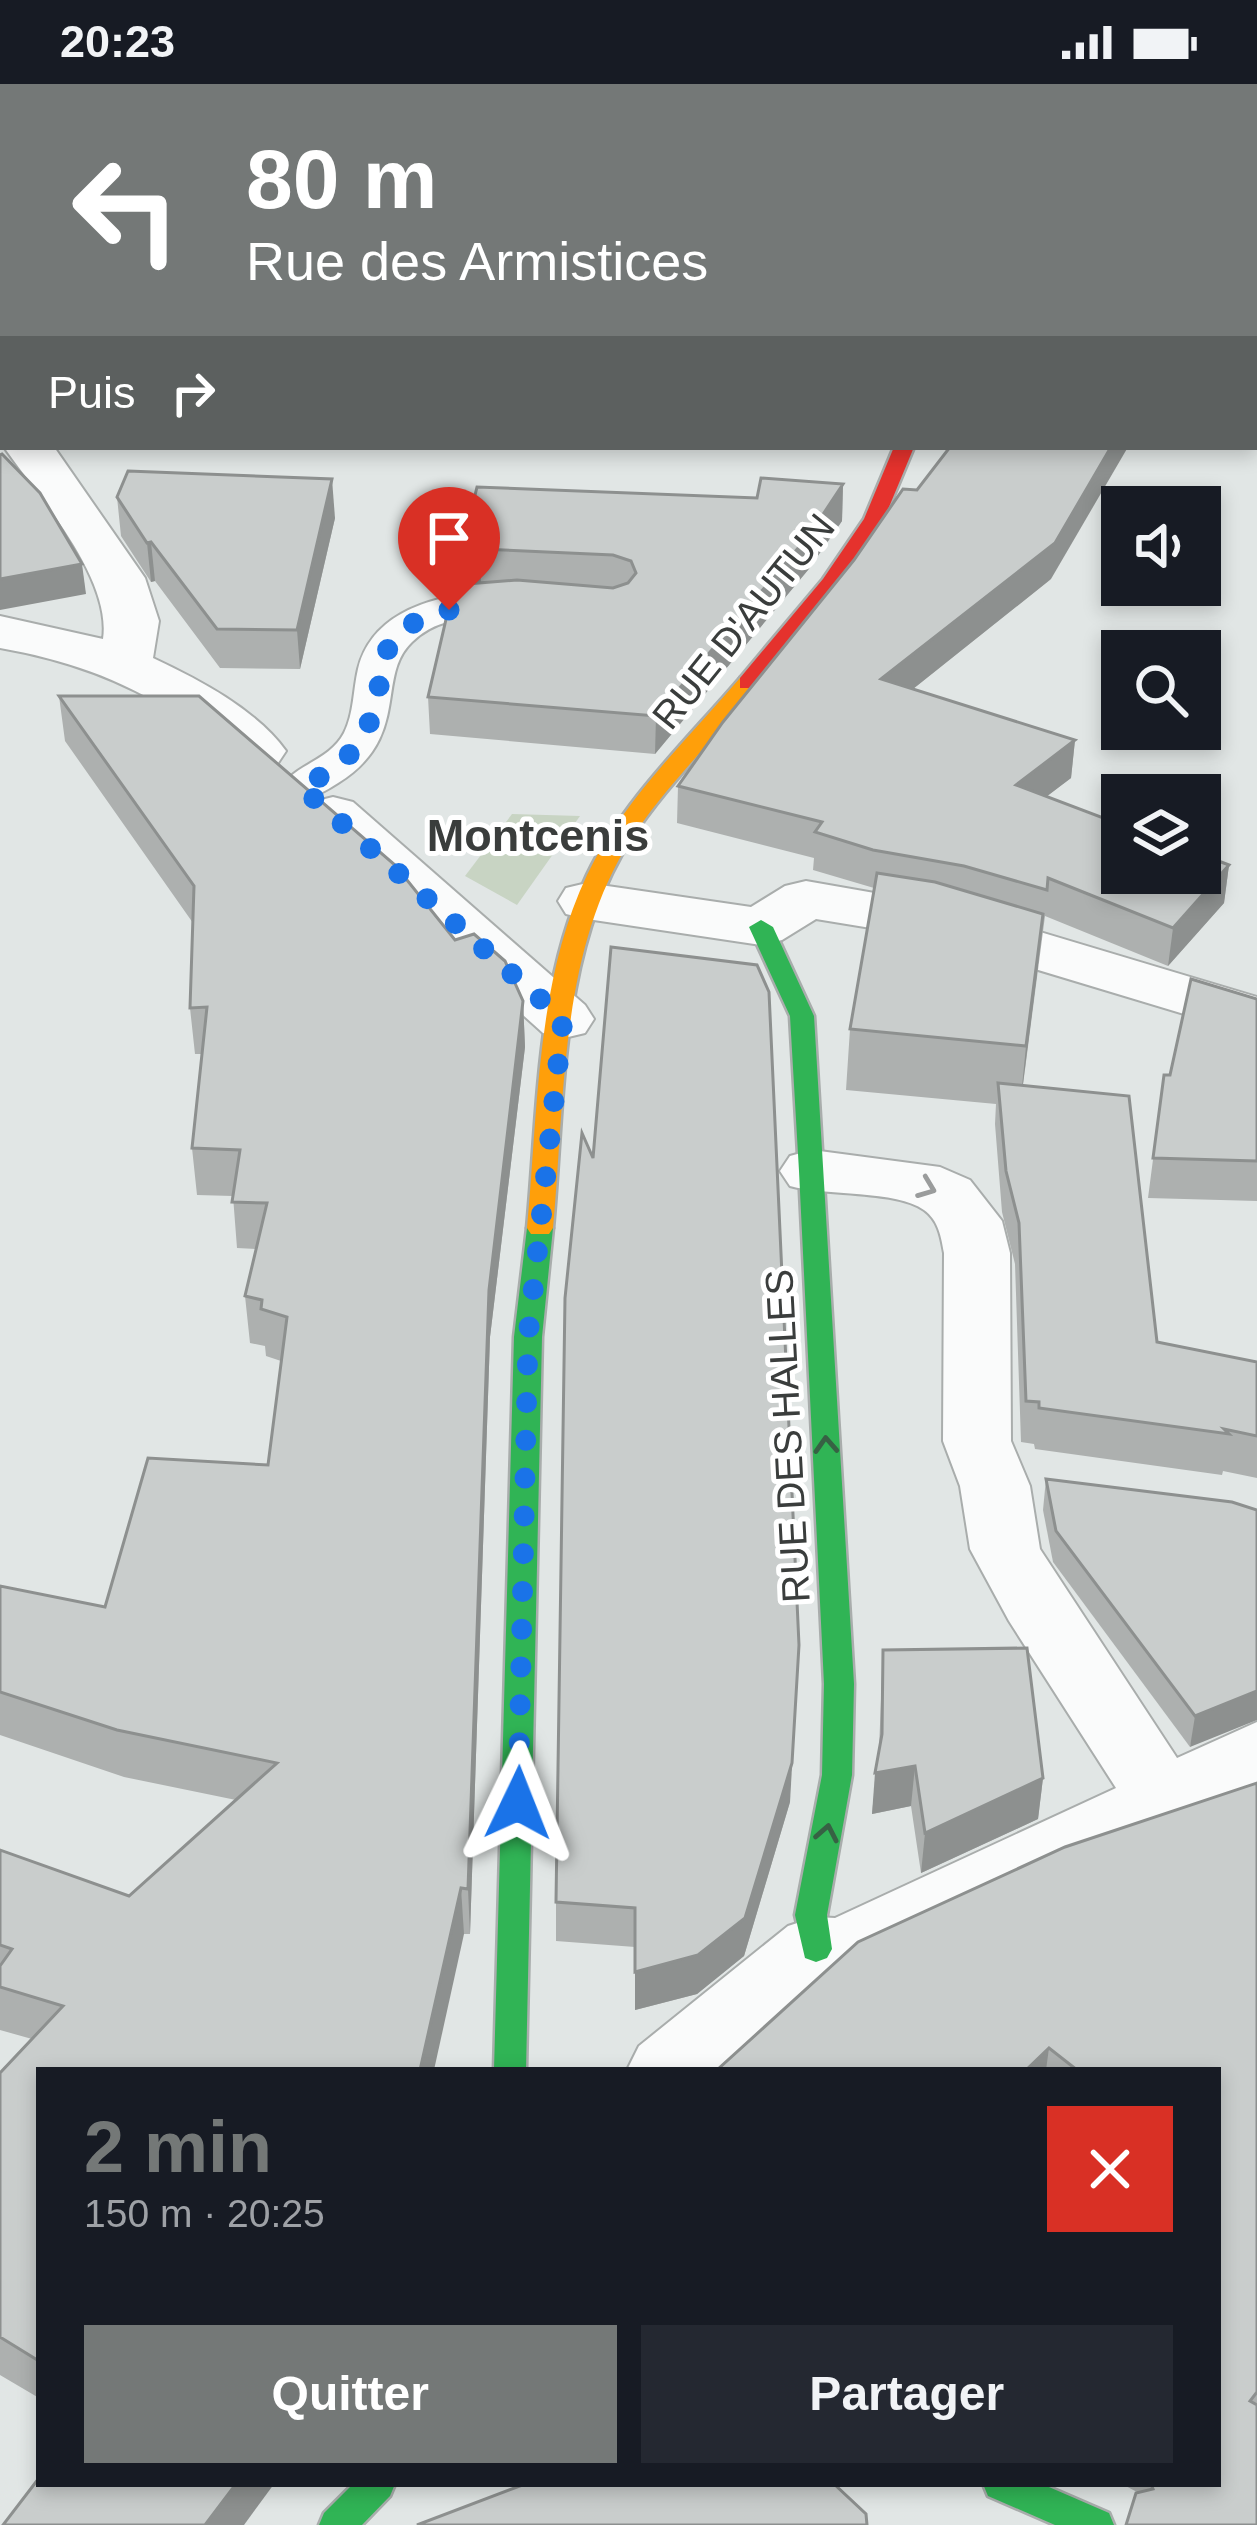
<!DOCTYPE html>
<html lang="fr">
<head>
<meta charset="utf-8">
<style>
	body { margin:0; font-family:Helvetica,sans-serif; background:#242831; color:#f1f3f6; height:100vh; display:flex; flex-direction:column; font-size:45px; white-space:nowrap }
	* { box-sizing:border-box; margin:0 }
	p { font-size:39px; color:#9ea1a6 }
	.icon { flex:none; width:66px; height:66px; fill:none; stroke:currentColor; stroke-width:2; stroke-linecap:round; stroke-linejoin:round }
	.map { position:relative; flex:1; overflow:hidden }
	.panel { position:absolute; left:36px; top:1983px; width:1185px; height:420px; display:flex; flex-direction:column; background:#171b24; border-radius:0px; box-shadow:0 6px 18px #0003 }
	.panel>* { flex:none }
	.top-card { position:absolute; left:0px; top:0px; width:1257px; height:366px; box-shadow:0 6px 18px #0003; background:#747877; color:#fff; overflow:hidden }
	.fabs { position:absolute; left:1101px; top:402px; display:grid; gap:24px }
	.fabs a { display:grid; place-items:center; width:120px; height:120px; border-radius:0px; background:#171b24; box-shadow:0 6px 18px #0003; font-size:60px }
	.pin { position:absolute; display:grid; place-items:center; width:102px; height:102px; color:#fff; margin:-123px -51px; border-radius:50% 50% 50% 0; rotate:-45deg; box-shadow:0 0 12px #0007 }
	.pin .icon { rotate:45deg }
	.me { position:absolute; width:132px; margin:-66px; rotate:2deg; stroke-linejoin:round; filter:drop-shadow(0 0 9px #0008) }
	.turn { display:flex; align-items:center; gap:42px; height:252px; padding:0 48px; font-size:54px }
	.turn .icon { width:156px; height:156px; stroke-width:2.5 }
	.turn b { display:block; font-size:84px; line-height:102px }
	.then { display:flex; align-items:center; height:114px; padding:0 48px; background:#0003; gap:24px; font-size:45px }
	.round { display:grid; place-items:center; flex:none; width:126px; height:126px; border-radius:0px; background:#242831 }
	.headline { display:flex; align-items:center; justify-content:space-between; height:204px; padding:0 48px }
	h1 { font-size:72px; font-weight:700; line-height:90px; color:#747877 }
	.button { display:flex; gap:24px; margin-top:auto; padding:24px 48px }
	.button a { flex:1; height:138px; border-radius:0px; background:#747877; color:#fff; font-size:48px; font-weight:700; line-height:138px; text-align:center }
	.button a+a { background:#242831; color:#f1f3f6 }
	.status { display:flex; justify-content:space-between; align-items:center; height:84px; padding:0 60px; background:#171b24; direction:ltr }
	.status svg { height:33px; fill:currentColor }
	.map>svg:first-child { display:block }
	.green { fill:#c8d4c3 }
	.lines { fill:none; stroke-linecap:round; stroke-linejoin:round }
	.lane-casing { stroke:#a9adac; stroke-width:4 }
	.street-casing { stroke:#a9adac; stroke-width:4 }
	.fast-casing { stroke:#a9adac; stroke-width:5 }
	.slow-casing { stroke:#a9adac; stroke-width:5 }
	.jam-casing { stroke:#a9adac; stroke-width:5 }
	.lane { fill:#fafbfb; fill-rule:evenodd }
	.street { fill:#fafbfb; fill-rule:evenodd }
	.fast { fill:#30b455; fill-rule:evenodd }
	.slow { fill:#ff9f0a; fill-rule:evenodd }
	.jam { fill:#e5322d; fill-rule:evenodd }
	.wall { fill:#adb0af }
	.shaded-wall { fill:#8d908f }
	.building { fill:#c9cdcc; stroke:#8d908f; stroke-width:3 }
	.oneway { stroke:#9a9c9c }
	.oneway2 { stroke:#376144 }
	.route { stroke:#1a73e8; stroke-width:21; stroke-dasharray:0 37.8 }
	.labels { text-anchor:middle; stroke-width:10; stroke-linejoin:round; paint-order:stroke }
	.street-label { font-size:39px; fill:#3a3d3c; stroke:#fff }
	.quarter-label { font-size:45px; font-weight:bold; fill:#3a3d3c; stroke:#fff }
</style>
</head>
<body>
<div class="status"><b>20:23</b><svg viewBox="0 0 49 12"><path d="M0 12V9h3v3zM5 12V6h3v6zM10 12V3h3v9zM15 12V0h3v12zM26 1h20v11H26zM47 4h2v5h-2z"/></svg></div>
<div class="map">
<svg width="1257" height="2441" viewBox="0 0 1257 2441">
	<rect width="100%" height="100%" fill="#e1e6e5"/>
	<!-- green -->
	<path class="green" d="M512,730L580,732L517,821L465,792Z"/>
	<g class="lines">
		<defs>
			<path id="lane" d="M495,507L526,511L531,519L526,527C486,537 445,526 412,558C375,593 412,653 338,699C321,710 307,717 287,712L281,703C296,680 330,676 344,649C354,629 353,606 358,585C373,524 442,510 495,507Z"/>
			<g id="street">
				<path d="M4,363H54L145,494L159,537L153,574C198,595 257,626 286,667L278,679C265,682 254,685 241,679C217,670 196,644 174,629C120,594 63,575 0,564V532L103,555C112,494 38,412 4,363Z"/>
				<path d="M333,713L353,718L585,921L594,935L585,949L564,954L543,949L313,742L305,730L313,718Z"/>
				<path d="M806,797L960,824L1257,913V952L932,854L816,835L782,856L761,861L587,835L566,830L558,817L566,804L587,799L751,823L785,802Z"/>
				<path d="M812,1066L940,1083L970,1096L1002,1137L1010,1169L1011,1357L1030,1402L1040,1465L1177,1674L1257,1638V1702L870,1889L832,1898L725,1986H627L639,1962L788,1842L816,1833L835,1834L1116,1704L1009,1537L970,1465L960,1402L943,1357L944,1169C941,1153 939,1137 924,1126C897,1106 825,1112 790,1102L780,1087L790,1072Z"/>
			</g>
			<g id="fast">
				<path d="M985,0H1003L984,3Z"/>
				<path d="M761,836L773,843L814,932L854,1600L852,1691L827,1831L832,1865L827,1874L816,1878L805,1874L795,1831L822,1691L824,1600L799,1087L790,932L749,843Z"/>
				<path d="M540,1135L553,1144L542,1253L526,1986H494L514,1253L527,1144Z"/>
				<path d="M353,2400H395L390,2412L362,2441H319L324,2429Z"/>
				<path d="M983,2400H1042L1109,2429L1114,2441H1055L988,2412Z"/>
			</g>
			<path id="slow" d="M748,592L759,599C718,653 667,699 630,757C559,868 565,1017 553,1144L549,1150H531L527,1144C538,1028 536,898 587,791C623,716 687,656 740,594Z"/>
			<path id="jam" d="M894,363H914L884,435L839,504L756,604H740V594L823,495L864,435Z"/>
		</defs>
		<!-- lane casing -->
		<use href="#lane" class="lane-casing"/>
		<!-- street casing -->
		<use href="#street" class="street-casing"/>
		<!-- fast casing -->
		<use href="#fast" class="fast-casing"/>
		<!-- slow casing -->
		<use href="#slow" class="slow-casing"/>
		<!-- jam casing -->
		<use href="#jam" class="jam-casing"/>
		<!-- lane -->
		<use href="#lane" class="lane"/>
		<!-- street -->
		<use href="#street" class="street"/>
		<!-- fast -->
		<use href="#fast" class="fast"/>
		<!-- slow -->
		<use href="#slow" class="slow"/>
		<!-- jam -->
		<use href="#jam" class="jam"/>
	</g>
	<!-- wall -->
	<g class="wall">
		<path d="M75,0H355L353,3H75Z"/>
		<path d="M843,400L842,437L808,486L655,670L430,650L428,613L463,501L461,469Z"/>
		<path d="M117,413L335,434L300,585L220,584L155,497L151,498L121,452Z"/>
		<path d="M1051,495L913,605L1075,656L1071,694L1047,712L1229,781L1224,819L1168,882L1045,832L1023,1001L1157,1258L1257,1278V1394L1223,1387L1222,1391L1035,1365L1034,1360L1021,1358L1015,1180L1002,1128L995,1040L996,1020L846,1006L850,945L874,804L813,786L814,774L677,739L678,702Z"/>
		<path d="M59,612L455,856L523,917L525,963L490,1253L470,1850H464L39,1986V2314L0,2291V1989L32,1955L0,1946V1766L129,1812L236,1716L124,1693L0,1651V1502L105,1523L268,1381L281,1277L266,1272L265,1262L250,1259L245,1212L256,1165L237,1164L233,1112L197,1111L192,1064L202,970H195L190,924L193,839L65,657Z"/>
		<path d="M1257,915V1117L1148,1114L1164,991H1170Z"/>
		<path d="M1046,1395L1257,1426L1190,1663L1053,1478L1043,1426Z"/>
		<path d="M883,1566L1043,1694L1038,1735L921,1789L911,1722L872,1730L879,1665Z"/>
		<path d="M1257,1699V2441L1137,2408L1122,2400H1218V1986H717Z"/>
		<path d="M790,1718L744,1872L697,1910L635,1926V1863L556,1857V1818Z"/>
	</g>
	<!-- shaded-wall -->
	<g class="shaded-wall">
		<path d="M323,0H355L353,3H321Z"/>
		<path d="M1257,149V178L1254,182V153Z"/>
		<path d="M1111,363H1128L1051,495L879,632L881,595Z"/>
		<path d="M332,395L335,434L300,585L297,546Z"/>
		<path d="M843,400L842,437L808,486L655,670L656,632Z"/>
		<path d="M151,458L155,497L151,498L147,459Z"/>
		<path d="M480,465L481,502L463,506L461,469Z"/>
		<path d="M82,480L86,510L0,526V495Z"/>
		<path d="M1075,656L1071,694L1013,738L1016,701Z"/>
		<path d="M1229,781L1224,819L1168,882L1173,844Z"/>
		<path d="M1043,830L1037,890L1020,1023L1026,962Z"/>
		<path d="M523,917L525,963L490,1253L470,1850L468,1805L489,1206Z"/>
		<path d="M799,1561L790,1718L744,1872L697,1910L635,1926V1888Z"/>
		<path d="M1257,1607V1636L1190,1663L1195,1632Z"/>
		<path d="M915,1682L911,1722L872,1730L875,1689Z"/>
		<path d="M1043,1694L1038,1735L921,1789L925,1749Z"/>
		<path d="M461,1804L464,1850L434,1986H420Z"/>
		<path d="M1049,1964L1046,1986H1026Z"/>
		<path d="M236,2400H274L244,2441H205Z"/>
	</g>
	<!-- building -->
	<g class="building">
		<path d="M113,0H323L321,3H110Z"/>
		<path d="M842,0H926L925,3H841Z"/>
		<path d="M1189,0H1257V149L1254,153V3H1188Z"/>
		<path d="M950,363H1111L1055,459L881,595L1075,656L1016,701L1122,741V789H1200V770L1229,781L1173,844L1048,794L1047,806L964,782L873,766L815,748L822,738L678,702L723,638L854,476L903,405L917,406Z"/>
		<path d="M2,370L40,409L82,480L0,495V371Z"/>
		<path d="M128,387L332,395L297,546L217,545L151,458L147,459L117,413Z"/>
		<path d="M761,394L843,400L810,450L656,632L428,613L454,501L517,496L613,504L628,499L636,489L631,477L613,471L480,465L461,469L477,403L757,414Z"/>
		<path d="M59,612H199L395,781L455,856L474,850L505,877L523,917L489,1206L468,1805L461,1804L420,1986H39V2277L0,2253V1989L63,1922L0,1903V1882L12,1865L0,1861V1766L129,1812L277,1679L117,1646L0,1608V1502L105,1523L148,1374L268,1381L287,1233L261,1225L262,1216L245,1212L267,1119L232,1118L240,1066L192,1064L207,923L190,924L194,802Z"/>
		<path d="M877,789L935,798L1043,830L1026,962L850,945Z"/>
		<path d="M611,863L757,881L769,908L799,1561L792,1679L745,1834L698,1871L635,1888V1824L556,1818L565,1214L582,1049L593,1074Z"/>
		<path d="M1191,895L1257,915V1077L1153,1074L1164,991H1170Z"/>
		<path d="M998,999L1129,1012L1157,1258L1257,1278V1352L1224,1345L1229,1350L1039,1324V1318L1026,1317L1019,1139L1006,1087Z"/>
		<path d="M1046,1395L1232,1418L1257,1426V1607L1195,1632L1056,1447Z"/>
		<path d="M1027,1564L1043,1694L925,1749L915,1682L875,1689L882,1650L883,1566Z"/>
		<path d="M1257,1699V2308L1250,2317L1257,2321V2441H1126L1136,2409L1153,2405L1151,2400H1218V1986H1077L1049,1964L1026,1986H717L858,1858L1065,1763Z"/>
		<path d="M39,2394V2400H236L205,2441H3Z"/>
		<path d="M525,2400H834L866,2430L867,2441H417Z"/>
	</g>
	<!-- one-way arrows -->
	<defs><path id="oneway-chevron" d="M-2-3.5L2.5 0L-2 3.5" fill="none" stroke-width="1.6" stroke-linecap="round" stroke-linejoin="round" transform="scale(3)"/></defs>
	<use class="oneway" href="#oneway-chevron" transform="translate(927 1104) rotate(21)"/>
	<g class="oneway2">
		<use href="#oneway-chevron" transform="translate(826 1361) rotate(-93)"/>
		<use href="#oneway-chevron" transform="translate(827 1749) rotate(-79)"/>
	</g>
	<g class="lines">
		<!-- route -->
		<path class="route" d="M449,526C360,549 395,588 365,648C351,676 327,690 301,703L563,935L528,1253L518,1719"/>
	</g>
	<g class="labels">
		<!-- street labels -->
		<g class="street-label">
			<text transform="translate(743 537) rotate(-51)" y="14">RUE D'AUTUN</text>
			<text transform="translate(787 1352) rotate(-93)" y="14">RUE DES HALLES</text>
		</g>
		<!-- quarter labels -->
		<g class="quarter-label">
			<text x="538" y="767">Montcenis</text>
		</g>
	</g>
</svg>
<div class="fabs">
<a><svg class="icon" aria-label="sound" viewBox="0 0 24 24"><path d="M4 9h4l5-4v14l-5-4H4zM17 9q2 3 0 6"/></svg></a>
<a><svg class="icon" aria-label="search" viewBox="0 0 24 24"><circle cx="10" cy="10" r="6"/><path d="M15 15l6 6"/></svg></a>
<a><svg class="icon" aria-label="layers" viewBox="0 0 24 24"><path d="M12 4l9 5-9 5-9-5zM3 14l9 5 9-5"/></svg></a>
</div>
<div class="pin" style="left:449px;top:526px;background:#d93025"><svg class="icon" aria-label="arrive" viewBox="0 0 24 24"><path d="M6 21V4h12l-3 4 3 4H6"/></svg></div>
<svg class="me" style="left:518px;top:1719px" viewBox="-20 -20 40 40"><path d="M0-17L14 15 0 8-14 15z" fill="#1a73e8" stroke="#fff" stroke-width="4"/></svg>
<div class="top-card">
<div class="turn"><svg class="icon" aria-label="left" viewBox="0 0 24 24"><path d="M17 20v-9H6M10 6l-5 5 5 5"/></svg><div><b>80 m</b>Rue des Armistices</div></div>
<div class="then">Puis<svg class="icon" aria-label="right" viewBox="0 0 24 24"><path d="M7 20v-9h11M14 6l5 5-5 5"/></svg></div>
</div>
<section class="panel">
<div class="headline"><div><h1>2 min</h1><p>150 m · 20:25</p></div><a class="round" style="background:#d93025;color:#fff"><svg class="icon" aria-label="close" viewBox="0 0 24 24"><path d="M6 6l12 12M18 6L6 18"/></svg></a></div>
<div class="button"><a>Quitter</a><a>Partager</a></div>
</section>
</div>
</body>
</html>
